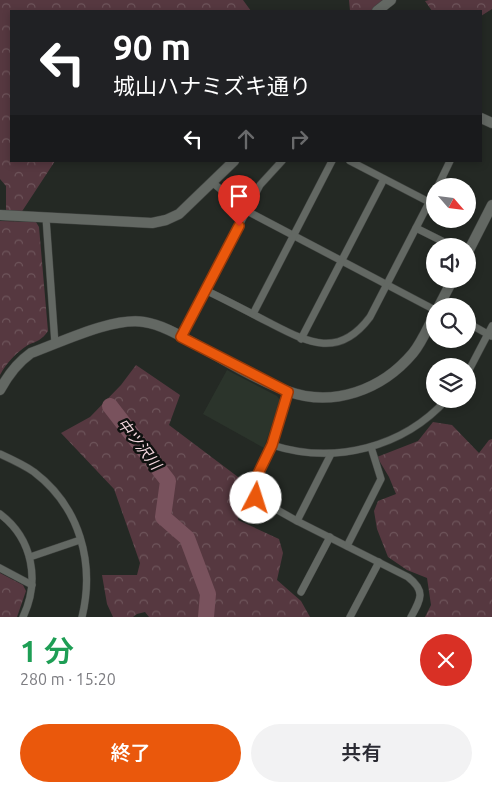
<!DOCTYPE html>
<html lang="ja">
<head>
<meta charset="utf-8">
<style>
	body { margin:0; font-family:Ubuntu,"Noto Sans JP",sans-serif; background:#f2f2f3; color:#2b2b33; height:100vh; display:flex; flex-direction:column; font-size:19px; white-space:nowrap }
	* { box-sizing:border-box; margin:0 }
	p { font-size:16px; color:#7c7c81 }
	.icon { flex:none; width:28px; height:28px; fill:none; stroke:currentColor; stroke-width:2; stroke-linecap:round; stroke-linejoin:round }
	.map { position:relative; height:617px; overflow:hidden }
	.details { display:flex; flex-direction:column; background:#fff; flex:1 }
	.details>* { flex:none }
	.guide { position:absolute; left:10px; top:10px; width:472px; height:152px; border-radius:0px; box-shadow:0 2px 8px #0003; background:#202124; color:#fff; overflow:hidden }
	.needle { width:32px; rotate:118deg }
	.fabs { position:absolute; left:426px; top:178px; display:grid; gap:10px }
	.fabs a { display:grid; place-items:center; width:50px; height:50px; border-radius:50%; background:#fff; box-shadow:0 2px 8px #0003; font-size:25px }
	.pin { position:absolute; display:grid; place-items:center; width:42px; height:42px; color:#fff; margin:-51px -21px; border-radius:50% 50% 50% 0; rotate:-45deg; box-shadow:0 0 5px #0007 }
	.pin .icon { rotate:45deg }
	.me { position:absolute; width:55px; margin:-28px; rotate:5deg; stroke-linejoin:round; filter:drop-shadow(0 0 4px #0008) }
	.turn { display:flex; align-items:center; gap:18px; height:105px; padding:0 20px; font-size:22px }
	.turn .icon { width:65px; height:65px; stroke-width:2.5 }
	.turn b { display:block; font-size:35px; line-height:42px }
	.lanes { display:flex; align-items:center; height:48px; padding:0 20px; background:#0003; justify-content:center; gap:25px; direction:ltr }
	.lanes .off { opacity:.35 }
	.round { display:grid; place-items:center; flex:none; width:52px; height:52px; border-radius:26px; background:#f2f2f3 }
	.headline { display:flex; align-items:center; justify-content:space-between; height:85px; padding:0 20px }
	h1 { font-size:30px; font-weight:600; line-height:38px; color:#1e9e55 }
	.button { display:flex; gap:10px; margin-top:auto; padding:10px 20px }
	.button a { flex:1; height:58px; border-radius:30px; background:#ea580c; color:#fff; font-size:20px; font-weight:600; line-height:58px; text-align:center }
	.button a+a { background:#f2f2f3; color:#2b2b33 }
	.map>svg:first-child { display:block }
	.built { fill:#2b342b }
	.forest { fill:url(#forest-crowns) }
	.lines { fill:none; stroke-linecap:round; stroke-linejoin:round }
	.river { stroke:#79525d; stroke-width:16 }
	.street-casing { stroke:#414441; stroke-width:8 }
	.secondary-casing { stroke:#414441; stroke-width:11 }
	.street { stroke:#636863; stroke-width:7 }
	.secondary { stroke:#636863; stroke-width:10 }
	.route-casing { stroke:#983908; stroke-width:12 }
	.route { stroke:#ea580c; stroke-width:9 }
	.labels { text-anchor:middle; stroke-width:5; stroke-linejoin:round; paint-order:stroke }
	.water-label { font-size:15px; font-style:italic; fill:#f6d9e0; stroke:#0f110f }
</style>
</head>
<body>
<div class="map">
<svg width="492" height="617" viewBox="0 0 492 617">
	<defs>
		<pattern id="forest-crowns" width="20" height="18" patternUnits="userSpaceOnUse" patternTransform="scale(1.25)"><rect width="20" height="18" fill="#563840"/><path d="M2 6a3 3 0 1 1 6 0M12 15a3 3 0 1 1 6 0" fill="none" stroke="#6e555b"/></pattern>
	</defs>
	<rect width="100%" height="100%" fill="#242924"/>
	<!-- built -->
	<path class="built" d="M227,370L277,396L280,400L264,448L203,414Z"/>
	<!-- forest -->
	<g class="forest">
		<path d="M0,0H243L251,11H11V161H55L17,219L6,216V186L0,179Z"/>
		<path d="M349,0H384L372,11H350Z"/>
		<path d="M429,0H492V9L481,16V11H432L425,1Z"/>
		<path d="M0,221L36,222L39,227L48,331C42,340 37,341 28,345C16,353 7,362 0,375Z"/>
		<path d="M136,365L180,395L169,425L246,483L238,520L279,539L283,553L277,580L301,601L310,617H149L145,612L137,614L133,617H113L107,604L102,575H137L140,563L114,489L61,433L90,417L121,385Z"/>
		<path d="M433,422L452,425L479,453L489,440L492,439V617H425L431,605L427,578L407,570L388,557L377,529L374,511L378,501L396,494L389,477L377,457L418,441Z"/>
		<path d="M0,573L23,585L26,591L17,617H0Z"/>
	</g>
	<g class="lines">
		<!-- river -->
		<path class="river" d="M110,406L168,481L163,517L187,538L208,594L206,617"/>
		<defs>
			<g id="street">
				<path d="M350,161L429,202"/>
				<path d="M213,183L247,211L435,310"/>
				<path d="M438,186L450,161"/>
				<path d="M46,218L55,344"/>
				<path d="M416,228L452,246"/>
				<path d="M205,290C226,300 247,311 268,322C307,342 338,360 370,317L435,191"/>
				<path d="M253,314L332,161"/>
				<path d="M468,323L491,336"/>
				<path d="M181,337L260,185L282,161"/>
				<path d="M301,339L384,179"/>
				<path d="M468,372L492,326"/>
				<path d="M288,392L272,445L251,491L256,498L297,521L408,577C426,591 421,599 411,617"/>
				<path d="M272,445C334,465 403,448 447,399"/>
				<path d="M0,454C11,459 24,465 34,472C80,507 95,563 82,617"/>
				<path d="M0,514C33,539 40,581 23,617"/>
				<path d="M297,521L331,454"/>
				<path d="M347,546L381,479L371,447"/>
				<path d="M30,557L80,540"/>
				<path d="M0,568L32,585"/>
				<path d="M301,592L330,537"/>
				<path d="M350,617L379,562"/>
			</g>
			<g id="secondary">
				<path d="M377,11L391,0"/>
				<path d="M481,118L492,123"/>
				<path d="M0,215L152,223L166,220L179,214L234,161"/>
				<path d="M468,252L492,205"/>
				<path d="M439,306L453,279"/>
				<path d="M0,390C8,375 17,363 31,353C62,342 112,317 144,322C165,325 187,340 206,350C232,364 259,381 287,391C333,408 382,390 413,353C422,342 428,327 435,314"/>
			</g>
		</defs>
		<!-- street casing -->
		<use href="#street" class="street-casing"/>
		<!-- secondary casing -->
		<use href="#secondary" class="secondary-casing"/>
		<!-- street -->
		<use href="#street" class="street"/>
		<!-- secondary -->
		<use href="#secondary" class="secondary"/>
	</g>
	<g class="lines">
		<defs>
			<path id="route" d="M239,226L181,337L288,392L272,445L253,484L251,491L256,498"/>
		</defs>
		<!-- route casing -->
		<use href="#route" class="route-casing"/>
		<!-- route -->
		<use href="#route" class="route"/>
	</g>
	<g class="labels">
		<!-- water labels -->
		<g class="water-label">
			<text transform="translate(139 444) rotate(52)" y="5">中ツ沢川</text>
		</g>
	</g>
</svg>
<div class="fabs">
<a><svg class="needle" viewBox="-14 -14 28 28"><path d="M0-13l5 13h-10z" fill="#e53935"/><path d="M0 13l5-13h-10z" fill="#7c7c81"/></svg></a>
<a><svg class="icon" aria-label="sound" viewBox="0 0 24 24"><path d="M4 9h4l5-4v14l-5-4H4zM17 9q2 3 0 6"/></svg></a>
<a><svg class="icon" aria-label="search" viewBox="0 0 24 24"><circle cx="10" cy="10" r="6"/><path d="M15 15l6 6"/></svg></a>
<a><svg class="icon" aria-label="layers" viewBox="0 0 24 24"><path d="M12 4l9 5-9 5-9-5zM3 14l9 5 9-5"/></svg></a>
</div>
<div class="pin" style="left:239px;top:226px;background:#d93025"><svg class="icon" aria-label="arrive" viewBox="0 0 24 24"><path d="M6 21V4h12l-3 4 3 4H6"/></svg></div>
<svg class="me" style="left:256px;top:498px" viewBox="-20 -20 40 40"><circle r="19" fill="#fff"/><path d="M0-13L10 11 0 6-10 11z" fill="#ea580c"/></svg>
<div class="guide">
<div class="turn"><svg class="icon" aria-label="left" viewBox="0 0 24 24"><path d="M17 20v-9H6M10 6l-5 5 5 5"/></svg><div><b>90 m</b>城山ハナミズキ通り</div></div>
<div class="lanes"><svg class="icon" aria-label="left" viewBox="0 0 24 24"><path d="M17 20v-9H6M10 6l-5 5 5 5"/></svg><svg class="icon off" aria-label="ahead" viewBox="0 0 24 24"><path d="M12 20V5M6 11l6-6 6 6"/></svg><svg class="icon off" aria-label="right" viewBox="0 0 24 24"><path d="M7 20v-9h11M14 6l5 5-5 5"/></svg></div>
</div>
</div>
<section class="details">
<div class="headline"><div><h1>1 分</h1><p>280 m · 15:20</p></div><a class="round" style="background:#d93025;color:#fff"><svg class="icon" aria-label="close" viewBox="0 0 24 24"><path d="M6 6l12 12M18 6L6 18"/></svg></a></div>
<div class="button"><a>終了</a><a>共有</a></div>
</section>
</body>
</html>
